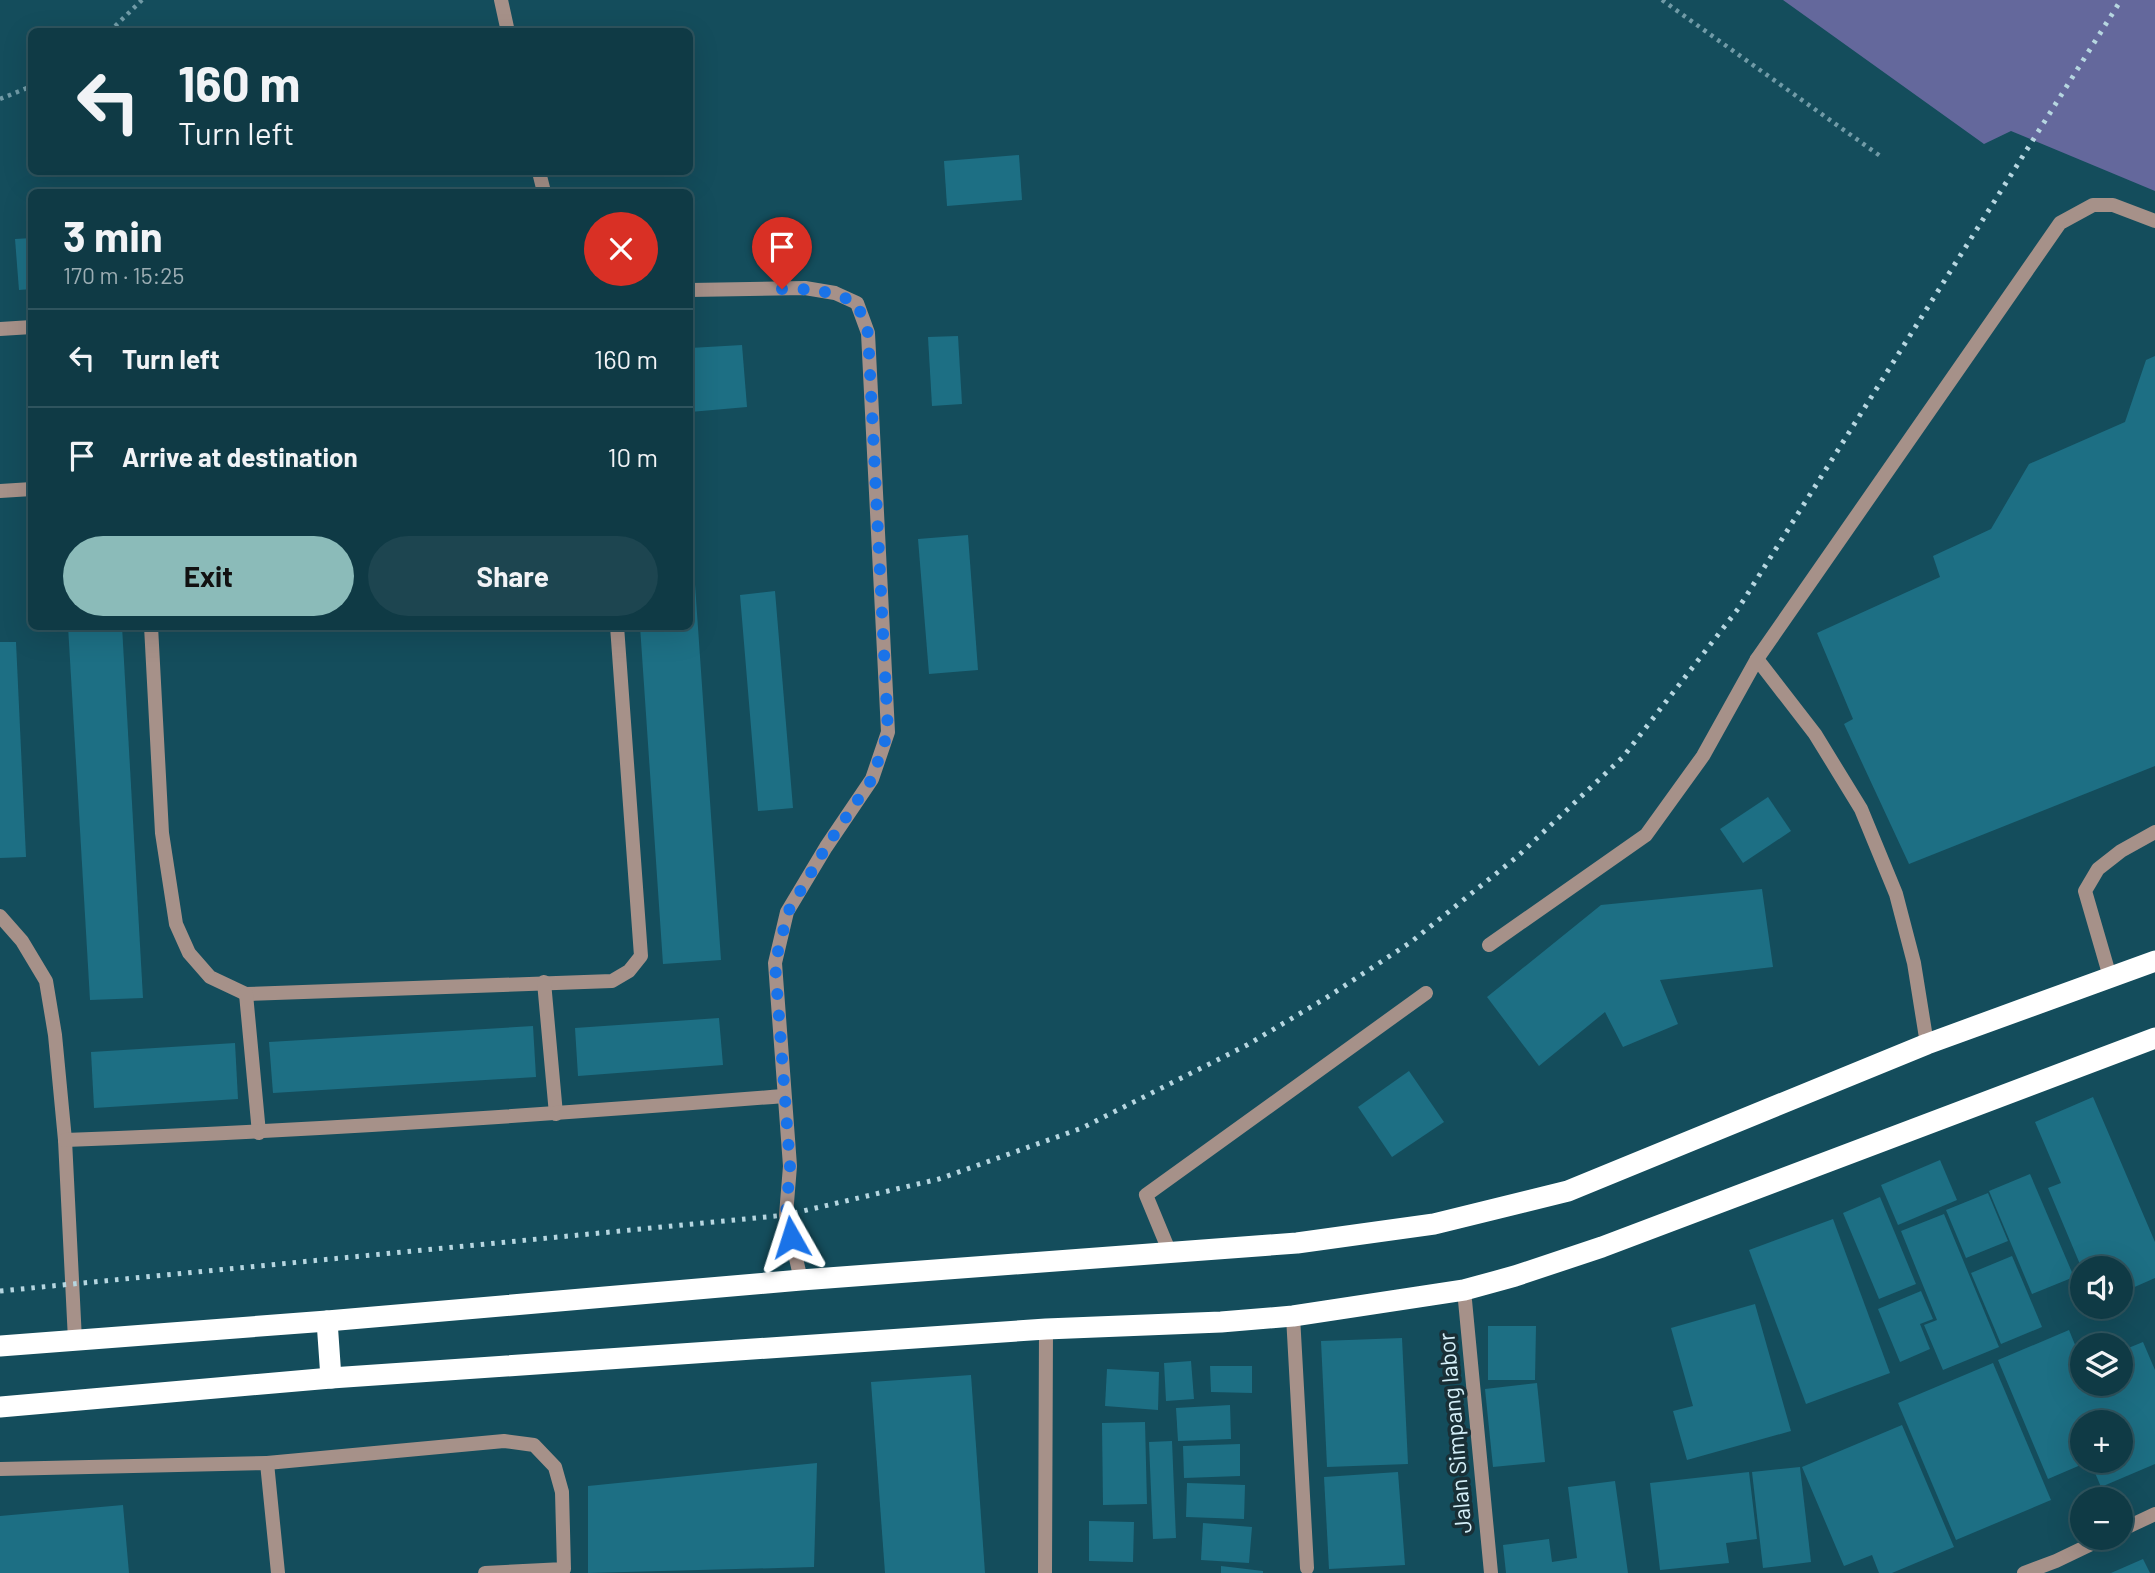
<!DOCTYPE html>
<html lang="en">
<head>
<meta charset="utf-8">
<style>
	body { margin:0; font-family:Barlow,sans-serif; background:#1d4550; color:#f1f3f6; height:100vh; display:flex; flex-direction:column; font-size:26px; white-space:nowrap }
	* { box-sizing:border-box; margin:0 }
	p { font-size:23px; color:#9badb3 }
	.icon { flex:none; width:38px; height:38px; fill:none; stroke:currentColor; stroke-width:2; stroke-linecap:round; stroke-linejoin:round }
	.map { position:relative; flex:1; overflow:hidden }
	.side { position:absolute; left:28px; top:189px; width:665px; height:441px; display:flex; flex-direction:column; background:#0f3a45; border-radius:10px; box-shadow:0 7px 28px #0002,0 0 0 2px #2f545e }
	.side>* { flex:none }
	.guide { position:absolute; left:28px; top:28px; width:665px; height:147px; border-radius:10px; box-shadow:0 7px 28px #0002,0 0 0 2px #2f545e; background:#0f3a45; color:#f1f3f6; overflow:hidden }
	.tools { position:absolute; left:2070px; top:1256px; display:grid; gap:14px }
	.tools a { display:grid; place-items:center; width:63px; height:63px; border-radius:50%; background:#0f3a45; box-shadow:0 7px 28px #0002,0 0 0 2px #2f545e; font-size:35px }
	.pin { position:absolute; display:grid; place-items:center; width:60px; height:60px; color:#fff; margin:-72px -30px; border-radius:50% 50% 50% 0; rotate:-45deg; box-shadow:0 0 7px #0007 }
	.pin .icon { rotate:45deg }
	.me { position:absolute; width:77px; margin:-38px; rotate:354deg; stroke-linejoin:round; filter:drop-shadow(0 0 5px #0008) }
	.turn { display:flex; align-items:center; gap:24px; height:147px; padding:0 35px; font-size:32px }
	.turn .icon { width:91px; height:91px; stroke-width:2.5 }
	.turn b { display:block; font-size:49px; line-height:60px }
	.round { display:grid; place-items:center; flex:none; width:74px; height:74px; border-radius:37px; background:#1d4550 }
	.overview { display:flex; align-items:center; justify-content:space-between; height:119px; padding:0 35px }
	h1 { font-size:42px; font-weight:700; line-height:52px }
	.button { display:flex; gap:14px; margin-top:auto; padding:14px 35px }
	.button a { flex:1; height:80px; border-radius:42px; background:#8bbbb9; color:#111; font-size:28px; font-weight:700; line-height:80px; text-align:center }
	.button a+a { background:#1d4550; color:#f1f3f6 }
	ul { padding:0; list-style:none }
	li { display:flex; align-items:center; gap:21px; height:98px; padding:0 35px; border-top:2px solid #2f545e }
	li div { flex:1 }
	li b { display:block; font-size:26px }
	li em { font-style:normal }
	.map>svg:first-child { display:block }
	.water { fill:#64689c }
	.building { fill:#1d6f84 }
	.lines { fill:none; stroke-linecap:round; stroke-linejoin:round }
	.path { stroke:#719ba7; stroke-width:4.5; stroke-dasharray:3.5 5; stroke-linecap:butt }
	.lane { stroke:#a69189; stroke-width:14 }
	.street { stroke:#a69189; stroke-width:14 }
	.highway { stroke:#fff; stroke-width:21 }
	.rail { stroke:#b6d6e0; stroke-width:5; stroke-dasharray:3.5 7; stroke-linecap:butt }
	.route { stroke:#1a73e8; stroke-width:12; stroke-dasharray:0 21.6 }
	.labels { text-anchor:middle; stroke-width:7; stroke-linejoin:round; paint-order:stroke }
	.street-label { font-size:23px; fill:#d5f0f9; stroke:#192f36 }
</style>
</head>
<body>
<div class="map">
<svg width="2155" height="1573" viewBox="0 0 2155 1573">
	<rect width="100%" height="100%" fill="#144d5c"/>
	<!-- water -->
	<path class="water" d="M1783,0H2155V191L2011,131L1984,144Z"/>
	<!-- building -->
	<g class="building">
		<path d="M1019,155L1022,200L947,206L944,161Z"/>
		<path d="M32,238V289L19,290L15,239Z"/>
		<path d="M958,336L962,404L932,406L928,337Z"/>
		<path d="M742,345L747,407L690,412V348Z"/>
		<path d="M2155,356V766L1909,864L1844,724L1853,719L1817,633L1940,577L1933,556L1991,529L2029,464L2125,422L2146,360Z"/>
		<path d="M968,535L978,670L929,674L918,539Z"/>
		<path d="M690,541H692L721,960L663,964L640,626H690Z"/>
		<path d="M775,591L793,808L758,811L740,595Z"/>
		<path d="M68,626H122L143,998L90,1000Z"/>
		<path d="M0,642H16L26,857L0,858Z"/>
		<path d="M1768,797L1791,831L1743,863L1720,829Z"/>
		<path d="M1762,889L1773,967L1660,980L1678,1024L1623,1047L1605,1012L1539,1066L1487,997L1601,905Z"/>
		<path d="M719,1018L723,1065L578,1076L575,1028Z"/>
		<path d="M533,1026L536,1077L273,1093L269,1042Z"/>
		<path d="M235,1043L238,1099L94,1108L91,1052Z"/>
		<path d="M1409,1071L1444,1122L1392,1157L1358,1107Z"/>
		<path d="M2093,1097L2155,1242V1278L2121,1293V1269H2082L2048,1188L2061,1183L2035,1122Z"/>
		<path d="M1940,1160L1957,1200L1898,1225L1881,1185Z"/>
		<path d="M2030,1174L2074,1277L2032,1294L1989,1191Z"/>
		<path d="M1988,1193L2008,1241L1966,1258L1946,1210Z"/>
		<path d="M1880,1197L1916,1284L1879,1299L1843,1213Z"/>
		<path d="M1944,1214L1999,1347L1943,1370L1924,1325L1937,1320L1901,1231Z"/>
		<path d="M1833,1219L1890,1373L1806,1404L1749,1250Z"/>
		<path d="M2012,1256L2042,1327L2001,1344L1971,1273Z"/>
		<path d="M1921,1291L1933,1319L1920,1324L1930,1349L1900,1362L1878,1309Z"/>
		<path d="M1755,1304L1791,1431L1687,1460L1673,1411L1693,1406L1671,1328Z"/>
		<path d="M1488,1326H1536L1535,1380H1488Z"/>
		<path d="M2069,1330L2082,1362V1384H2121V1351L2143,1342L2155,1370V1464L2101,1487L2090,1461H2121V1423H2082V1461H2090L2048,1479L1998,1360Z"/>
		<path d="M1402,1338L1408,1464L1327,1467L1321,1341Z"/>
		<path d="M1191,1361L1194,1399L1166,1401L1164,1363Z"/>
		<path d="M1993,1363L2051,1500L1956,1540L1898,1403Z"/>
		<path d="M1210,1366H1252V1393L1211,1392Z"/>
		<path d="M1107,1369L1159,1372L1158,1410L1105,1406Z"/>
		<path d="M971,1375L985,1573H885L871,1382Z"/>
		<path d="M1537,1383L1545,1462L1493,1467L1485,1389Z"/>
		<path d="M1230,1405L1231,1439L1178,1441L1176,1408Z"/>
		<path d="M1145,1422L1147,1504L1103,1505L1102,1423Z"/>
		<path d="M1902,1425L1954,1547L1892,1573H1879L1872,1555L1844,1566L1802,1467Z"/>
		<path d="M1172,1441L1176,1538L1153,1539L1149,1442Z"/>
		<path d="M1240,1444V1476L1184,1478L1183,1446Z"/>
		<path d="M817,1463L814,1567L588,1573V1486Z"/>
		<path d="M1800,1467L1811,1562L1763,1568L1752,1472Z"/>
		<path d="M1398,1472L1405,1565L1329,1569L1324,1477Z"/>
		<path d="M1749,1472L1757,1539L1726,1543L1729,1563L1660,1570L1650,1483Z"/>
		<path d="M1615,1481L1628,1573H1506L1503,1545L1549,1539L1552,1562L1577,1558L1568,1487Z"/>
		<path d="M1187,1483L1245,1485L1244,1519L1186,1517Z"/>
		<path d="M123,1505L129,1573H0V1516Z"/>
		<path d="M1089,1521L1134,1522L1133,1562L1089,1561Z"/>
		<path d="M1203,1523L1252,1527L1249,1563L1201,1560Z"/>
		<path d="M2143,1559L2150,1573H2111Z"/>
		<path d="M1221,1566L1263,1571V1573H1221Z"/>
	</g>
	<g class="lines">
		<!-- path -->
		<g class="path">
			<path d="M1662,0L1883,158"/>
			<path d="M109,32L142,0"/>
			<path d="M0,99L32,86"/>
		</g>
		<!-- lane -->
		<g class="lane">
			<path d="M501,0L508,32"/>
			<path d="M539,172L544,192"/>
			<path d="M690,290L805,288L835,293L857,303L868,333L888,732L872,779L826,847L787,912L775,963L790,1166L786,1215L801,1280"/>
			<path d="M0,329L32,327"/>
			<path d="M0,491L32,489"/>
			<path d="M151,626L162,833L176,924L189,953L210,977L246,994L612,981L629,971L641,956L617,626"/>
			<path d="M1757,659L1815,734L1861,809L1896,894L1914,963L1927,1044"/>
			<path d="M0,916L22,941L46,981L55,1035L65,1140L75,1340"/>
			<path d="M1489,945L1646,835L1703,756L1757,659L2060,223L2093,205H2113L2155,221"/>
			<path d="M2110,977L2085,891L2098,869L2121,851L2155,832"/>
			<path d="M544,982L556,1114"/>
			<path d="M246,994L259,1133"/>
			<path d="M65,1140C306,1131 545,1115 784,1096"/>
			<path d="M1170,1253L1146,1195L1426,993"/>
			<path d="M1293,1316L1307,1568"/>
			<path d="M267,1463L504,1441L534,1445L555,1467L562,1492L564,1569L485,1573"/>
			<path d="M0,1469L267,1463L278,1573"/>
		</g>
		<!-- street -->
		<g class="street">
			<path d="M1464,1290L1491,1573"/>
			<path d="M2121,1530L2155,1514"/>
			<path d="M1045,1573L1046,1329"/>
			<path d="M2024,1573L2056,1561L2104,1538"/>
		</g>
		<!-- highway -->
		<g class="highway">
			<path d="M327,1321L331,1378"/>
			<path d="M0,1346L327,1321L801,1280L1297,1243L1434,1224L1568,1191L1927,1044L2155,961"/>
			<path d="M0,1407L331,1378L1046,1329L1221,1322L1293,1316L1464,1290L1515,1276L1602,1247L2155,1038"/>
		</g>
		<!-- rail -->
		<path class="rail" d="M0,1291L786,1215L939,1179L1082,1128L1247,1045L1326,998L1411,942L1518,856L1623,757L1738,609L2121,0"/>
	</g>
	<g class="lines">
		<!-- route -->
		<path class="route" d="M782,289C811,288 830,291 857,303L868,333L888,732L872,779L826,847L788,912L775,963L790,1166L786,1215L791,1237"/>
	</g>
	<g class="labels">
		<!-- street labels -->
		<g class="street-label">
			<text transform="translate(1455 1433) rotate(-95)" y="8">Jalan Simpang labor</text>
		</g>
	</g>
</svg>
<div class="tools">
<a><svg class="icon" aria-label="sound" viewBox="0 0 24 24"><path d="M4 9h4l5-4v14l-5-4H4zM17 9q2 3 0 6"/></svg></a>
<a><svg class="icon" aria-label="layers" viewBox="0 0 24 24"><path d="M12 4l9 5-9 5-9-5zM3 14l9 5 9-5"/></svg></a>
<a>+</a>
<a>−</a>
</div>
<div class="pin" style="left:782px;top:289px;background:#d93025"><svg class="icon" aria-label="arrive" viewBox="0 0 24 24"><path d="M6 21V4h12l-3 4 3 4H6"/></svg></div>
<svg class="me" style="left:791px;top:1237px" viewBox="-20 -20 40 40"><path d="M0-17L14 15 0 8-14 15z" fill="#1a73e8" stroke="#fff" stroke-width="4"/></svg>
<div class="guide">
<div class="turn"><svg class="icon" aria-label="left" viewBox="0 0 24 24"><path d="M17 20v-9H6M10 6l-5 5 5 5"/></svg><div><b>160 m</b>Turn left</div></div>
</div>
<section class="side">
<div class="overview"><div><h1>3 min</h1><p>170 m · 15:25</p></div><a class="round" style="background:#d93025;color:#fff"><svg class="icon" aria-label="close" viewBox="0 0 24 24"><path d="M6 6l12 12M18 6L6 18"/></svg></a></div>
<ul>
<li><svg class="icon" aria-label="left" viewBox="0 0 24 24"><path d="M17 20v-9H6M10 6l-5 5 5 5"/></svg><div><b>Turn left</b></div><em>160 m</em></li>
<li><svg class="icon" aria-label="arrive" viewBox="0 0 24 24"><path d="M6 21V4h12l-3 4 3 4H6"/></svg><div><b>Arrive at destination</b></div><em>10 m</em></li>
</ul>
<div class="button"><a>Exit</a><a>Share</a></div>
</section>
</div>
</body>
</html>
